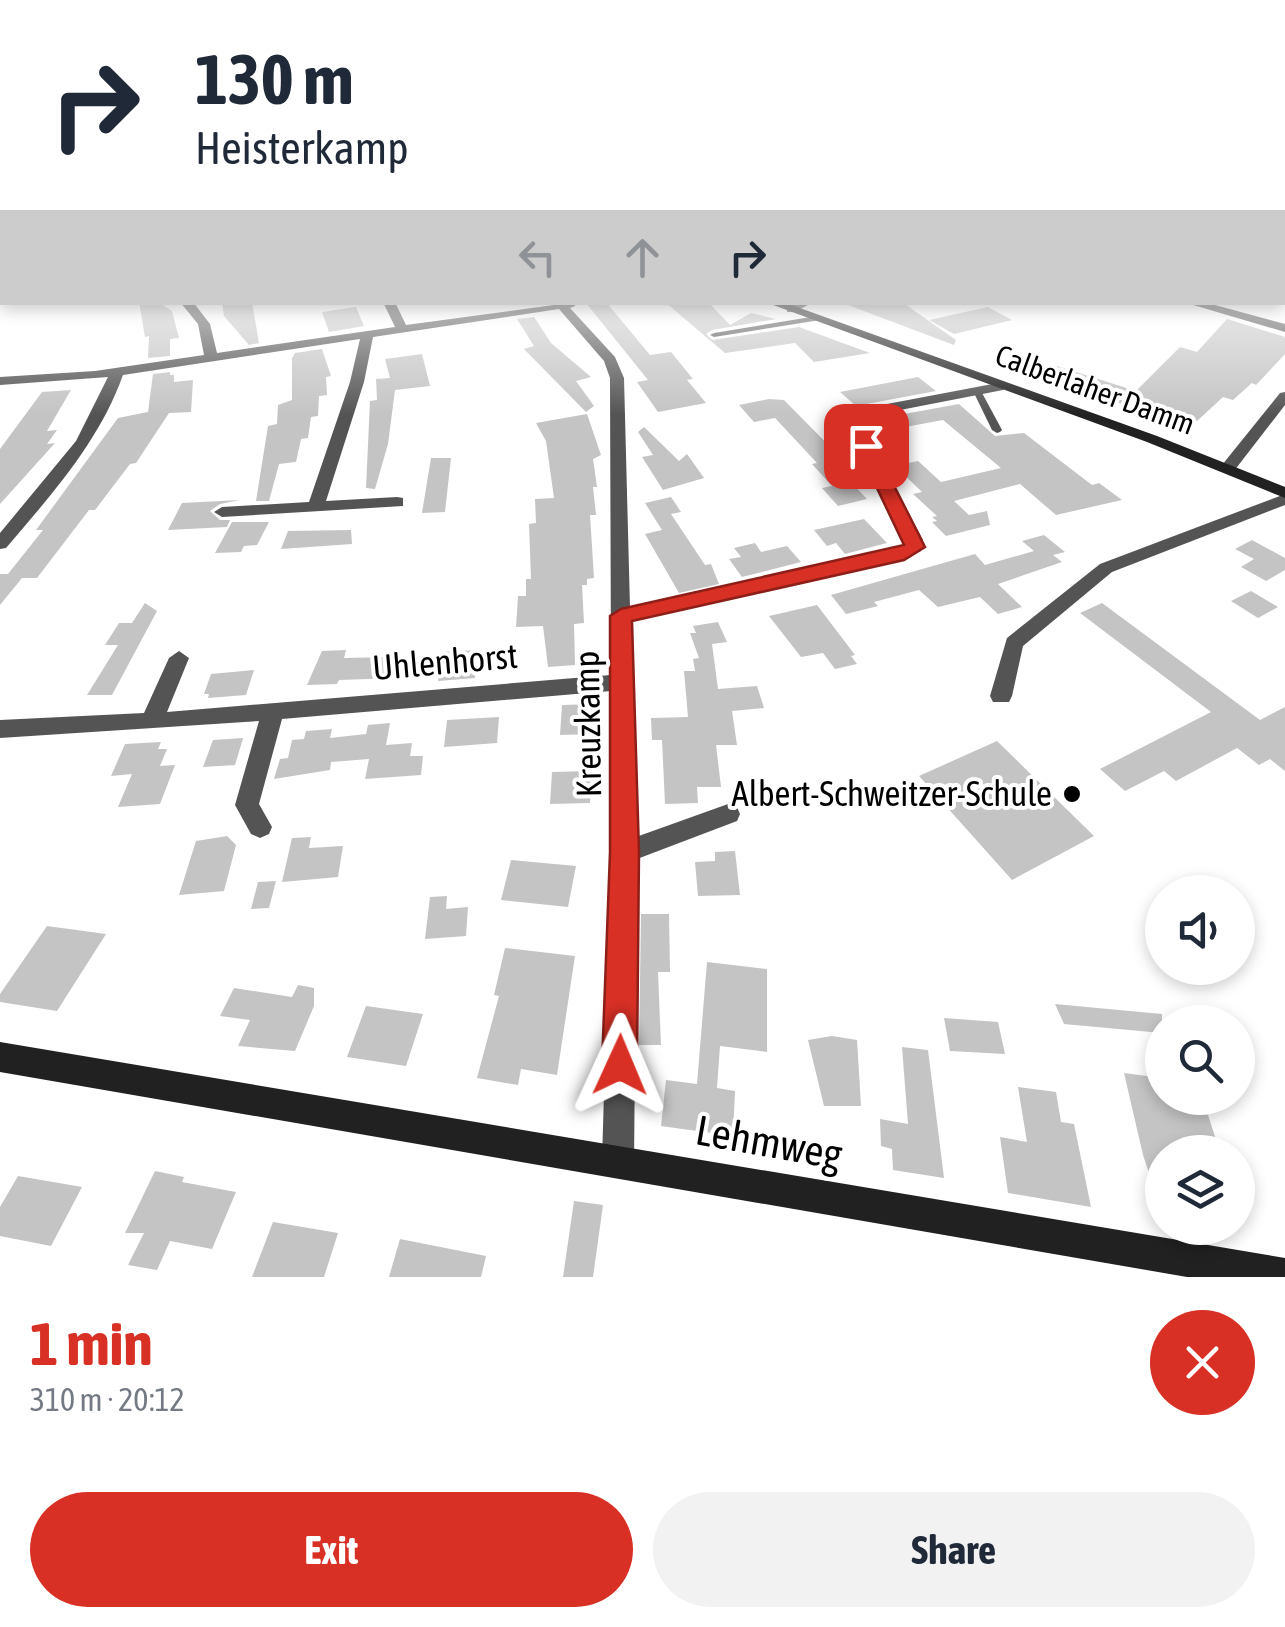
<!DOCTYPE html>
<html lang="en">
<head>
<meta charset="utf-8">
<style>
	body { margin:0; font-family:"Asap Condensed",sans-serif; background:#f2f2f3; color:#1f2937; height:100vh; display:flex; flex-direction:column; font-size:38px; white-space:nowrap }
	* { box-sizing:border-box; margin:0 }
	p { font-size:32px; color:#747a83 }
	.icon { flex:none; width:55px; height:55px; fill:none; stroke:currentColor; stroke-width:2; stroke-linecap:round; stroke-linejoin:round }
	.map { position:relative; height:1277px; overflow:hidden }
	.details { display:flex; flex-direction:column; background:#fff; flex:1 }
	.details>* { flex:none }
	.top-card { position:absolute; left:0px; top:0px; width:1285px; height:305px; box-shadow:0 5px 15px #0003; background:#fff; color:#1f2937; overflow:hidden }
	.controls { position:absolute; left:1145px; top:875px; display:grid; gap:20px }
	.controls a { display:grid; place-items:center; width:110px; height:110px; border-radius:50%; background:#fff; box-shadow:0 5px 15px #0003; font-size:50px }
	.pin { position:absolute; display:grid; place-items:center; width:85px; height:85px; color:#fff; margin:-42px; border-radius:20px; box-shadow:0 5px 15px #0006 }
	.me { position:absolute; width:110px; margin:-55px; rotate:1deg; stroke-linejoin:round; filter:drop-shadow(0 0 8px #0008) }
	.turn { display:flex; align-items:center; gap:35px; height:210px; padding:0 30px; font-size:45px }
	.turn .icon { width:130px; height:130px; stroke-width:2.5 }
	.turn b { display:block; font-size:70px; line-height:85px }
	.lanes { display:flex; align-items:center; height:95px; padding:0 30px; background:#0003; justify-content:center; gap:50px; direction:ltr }
	.lanes .off { opacity:.35 }
	.round { display:grid; place-items:center; flex:none; width:105px; height:105px; border-radius:52px; background:#f2f2f3 }
	.head { display:flex; align-items:center; justify-content:space-between; height:170px; padding:0 30px }
	h1 { font-size:60px; font-weight:700; line-height:75px; color:#d93025 }
	.primary-button { display:flex; gap:20px; margin-top:auto; padding:20px 30px }
	.primary-button a { flex:1; height:115px; border-radius:60px; background:#d93025; color:#fff; font-size:40px; font-weight:700; line-height:115px; text-align:center }
	.primary-button a+a { background:#f2f2f3; color:#1f2937 }
	.map>svg:first-child { display:block }
	.building { fill:#c4c4c4 }
	.lines { fill:none; stroke-linecap:round; stroke-linejoin:round }
	.lane { fill:#545454; fill-rule:evenodd }
	.street { fill:#545454; fill-rule:evenodd }
	.secondary { fill:#212121; fill-rule:evenodd }
	.route { fill:#d93025; stroke:#8d1f18; stroke-width:2.5 }
	.poi-dot { fill:#000; stroke:#fff; stroke-width:4 }
	.labels { text-anchor:middle; stroke-width:8; stroke-linejoin:round; paint-order:stroke }
	.far-street-label { font-size:30px; fill:#000; stroke:#fff }
	.street-label { font-size:35px; fill:#000; stroke:#fff }
	.poi-label { font-size:35px; fill:#000; stroke:#fff; text-anchor:end }
	.near-street-label { font-size:42px; fill:#000; stroke:#fff }
</style>
</head>
<body>
<div class="map">
<svg width="1285" height="1277" viewBox="0 0 1285 1277">
	<rect width="100%" height="100%" fill="#fff"/>
	<!-- building -->
	<g class="building">
		<path d="M139,302H158L172,311L179,338L170,339V356L148,358L149,336L145,337Z"/>
		<path d="M222,302H252L259,343L249,345L224,316Z"/>
		<path d="M606,302L650,355L671,352L693,379L687,380L706,403L658,412L637,382L648,380L586,303Z"/>
		<path d="M665,302H708L730,325L751,313L776,319L712,330L706,334L712,340L799,327L870,353L814,362L795,343L725,353Z"/>
		<path d="M840,302H902L956,340L954,345Z"/>
		<path d="M356,307L364,326L329,332L322,312Z"/>
		<path d="M988,307L1012,320L954,334L929,320Z"/>
		<path d="M534,317L551,343L591,377L576,381L594,406L586,412L524,349L534,346L517,319Z"/>
		<path d="M1227,319L1285,337V354L1256,385L1252,383L1233,400L1223,397L1197,421L1158,410L1153,414L1047,380L1053,377L1057,366L1136,391L1180,347L1197,352Z"/>
		<path d="M322,349L331,376L326,377L327,395L319,396L318,416L311,417L308,438L301,439L296,462L279,464L269,501H256L268,426L277,424L278,405L292,400V358L295,353Z"/>
		<path d="M422,354L430,386L395,390L388,444L375,489L366,488L370,401L377,400L376,379L390,378L385,359Z"/>
		<path d="M170,372V375H174V382L193,380L191,412L169,413L136,463L130,464L95,510H89L37,578H22L0,605V574H8L43,530H36L118,418L148,412L153,374Z"/>
		<path d="M918,377L936,391L856,406L840,392Z"/>
		<path d="M71,390L47,431L57,430L47,444L55,443L0,504V449L42,392Z"/>
		<path d="M769,399L784,400L855,472L843,474L867,499L838,506L822,488L832,486L812,464L817,463L775,418L754,422L739,405Z"/>
		<path d="M959,404L995,436L1024,433L1092,485L1099,483L1122,500L1056,515L1020,484L954,501L969,515L987,511L990,525L946,536L932,522L937,521L932,517L937,516L913,494L922,492L895,466L918,461L941,482L1001,468L943,420L884,431L871,420Z"/>
		<path d="M587,414L601,455L593,459L597,487H593L596,515H590L594,578L587,579V585H582L584,623L574,624L575,665L548,667L543,626L516,627L518,596H526V579H531L529,524L536,523L535,499L554,498L546,441L536,423Z"/>
		<path d="M644,427L679,461L687,454L704,478L663,490L642,457L653,455L638,432Z"/>
		<path d="M431,458H451L445,512L422,513Z"/>
		<path d="M671,497L681,512L671,514L705,565L711,564L719,584L679,593L645,534L662,530L645,503Z"/>
		<path d="M240,500L220,504L210,511L220,520H230L227,527L168,530L182,503Z"/>
		<path d="M864,519L887,543L845,554L836,543L827,546L814,530Z"/>
		<path d="M232,522H269L257,545L244,546L241,552L215,553Z"/>
		<path d="M351,530L352,544L281,549L288,531Z"/>
		<path d="M1044,535L1065,552L1053,555L1062,562L998,584L1022,607L998,614L980,597L938,607L919,590L874,602L878,606L846,614L831,595L975,554L985,565L1034,551L1022,541Z"/>
		<path d="M1252,540L1285,558V570L1266,581L1241,567L1254,559L1235,549Z"/>
		<path d="M755,543L761,552L787,546L801,562L742,577L729,559L741,557L734,548Z"/>
		<path d="M1251,591L1278,607L1258,618L1231,601Z"/>
		<path d="M145,603L157,611L112,695H87L118,645H105L119,623H132Z"/>
		<path d="M1102,603L1260,720L1285,707V771L1270,759L1259,765L1237,748L1176,781L1164,771L1125,791L1100,769L1211,712L1080,613Z"/>
		<path d="M817,605L855,655L851,656L857,664L835,669L823,653L801,657L769,616Z"/>
		<path d="M718,622L727,642L712,644L718,689L757,686L764,708L732,711L737,745H716L721,787H697L698,803L665,804L662,740H652L651,718L688,717L684,671H695L693,659L699,658L690,633H696L693,626Z"/>
		<path d="M346,650L344,658L430,656L408,672L399,673L398,678L339,680L337,684L307,685L322,651Z"/>
		<path d="M477,650L475,678L438,681L441,652Z"/>
		<path d="M254,670L246,695L208,698L209,694H204L211,674Z"/>
		<path d="M594,704V734L560,735L562,705Z"/>
		<path d="M499,717L497,743L444,747L447,720Z"/>
		<path d="M390,723L386,745L412,743L410,756H423L421,775L365,779L369,759L331,762L330,770L274,779L280,759L288,758L292,740L304,739L306,731L332,729L330,738L366,734L368,725Z"/>
		<path d="M243,738L235,765L203,767L213,740Z"/>
		<path d="M997,741L1094,836L1012,880L919,776Z"/>
		<path d="M161,742L158,749H167L160,766L175,765L160,804L118,807L132,774L111,776L125,744Z"/>
		<path d="M591,771L590,803L550,804L552,772Z"/>
		<path d="M227,836L236,845L224,891L179,895L196,841Z"/>
		<path d="M311,837L309,848L343,846L338,877L282,882L292,838Z"/>
		<path d="M735,851L740,895L698,896L695,862L715,861V852Z"/>
		<path d="M511,860L576,866L568,907L501,900Z"/>
		<path d="M276,881L269,908L251,909L258,882Z"/>
		<path d="M447,896L446,909L468,907L466,936L425,939L430,897Z"/>
		<path d="M641,914H669L670,972H658L661,1045H639Z"/>
		<path d="M47,926L106,934L57,1011L0,1002V994Z"/>
		<path d="M505,948L575,956L557,1075L521,1069L518,1085L477,1078L499,996L494,995Z"/>
		<path d="M707,962L767,969V1052L720,1046L717,1088L735,1091L733,1136L661,1126L666,1080L697,1084Z"/>
		<path d="M298,985L314,988V1006L295,1051L238,1046L250,1020L220,1016L234,988L292,997Z"/>
		<path d="M1055,1004L1162,1014V1033L1064,1024Z"/>
		<path d="M366,1006L423,1014L406,1066L347,1057Z"/>
		<path d="M944,1018L998,1022L1005,1054L950,1051Z"/>
		<path d="M832,1036L857,1040L861,1106H824L808,1040Z"/>
		<path d="M902,1047L928,1050L944,1178L893,1170L892,1149L881,1146L880,1119L908,1124Z"/>
		<path d="M1124,1073L1162,1078V1098H1193L1197,1111L1207,1112L1220,1152H1162V1196L1157,1197L1143,1155Z"/>
		<path d="M1018,1087L1056,1092L1061,1122L1074,1124L1091,1207L1008,1193L1000,1137L1027,1142Z"/>
		<path d="M155,1171L184,1177L182,1182L236,1192L212,1249L170,1241L157,1270L128,1265L144,1233H125Z"/>
		<path d="M18,1176L82,1187L51,1246L0,1236V1207Z"/>
		<path d="M574,1201L603,1205L593,1277H563Z"/>
		<path d="M273,1222L338,1233L324,1277H252Z"/>
		<path d="M400,1239L486,1256L481,1277H389Z"/>
	</g>
	<g class="lines">
		<!-- lane -->
		<g class="lane">
			<path d="M817,316H820V320L714,337L710,335L714,333Z"/>
			<path d="M977,388L981,391L1002,430L1000,432L997,433L992,430L973,391Z"/>
		</g>
		<!-- street -->
		<g class="street">
			<rect x="1282" y="248" width="3" height="6"/>
			<path d="M180,302H193L210,324L217,353L395,327L383,302H395L406,325L576,302L575,306L570,308L615,357L624,378L630,608L906,545L843,415L850,411L1003,382L1010,386L1003,390L859,418L923,540L921,551L904,559L630,621L636,837L728,804L737,807L740,814L737,821L637,859L634,1161L630,1173L618,1177L606,1173L602,1161L611,853V691L282,719L259,804L272,827L269,834L260,838L251,834L235,805L259,721L0,738V720L144,713L169,658L179,651L189,658L167,712L611,675L610,378L604,361L559,309L373,337L364,382L326,501L397,497L403,498V506L222,517L214,512L222,507L309,502L350,382L360,339L123,375C99,442 52,494 6,548L0,549V533L76,441L108,377L0,385V377L95,371L204,355L198,324Z"/>
			<path d="M796,302H813L795,312H787V306Z"/>
			<path d="M1183,302H1204L1285,324V332Z"/>
			<path d="M1285,392V405L1234,471H1222V465L1280,393Z"/>
			<path d="M1285,494V505L1112,572L1023,646L1012,696L1009,702H993L990,696L1007,638L1100,564Z"/>
		</g>
		<!-- secondary -->
		<g class="secondary">
			<path d="M765,302H783L1157,436L1285,487V498L1147,442Z"/>
			<path d="M0,1042L1285,1258V1277H1187L0,1072Z"/>
		</g>
	</g>
	<!-- sky -->
	<linearGradient id="sky" x2="0" y2="1"><stop stop-color="#8cadcc"/><stop offset="0.57" stop-color="#fff"/><stop offset="1" stop-color="#fff" stop-opacity="0"/></linearGradient>
	<rect width="1285" height="415" fill="url(#sky)"/>
	<!-- route -->
	<path class="route" d="M866,441L874,446L925,547L904,560L632,621L639,852L637,1065L632,1077L620,1082L607,1077L602,1065L610,852V616L621,609L904,545L857,446Z"/>
	<!-- markers -->
	<circle class="poi-dot" cx="1072" cy="794" r="10"/>
	<g class="labels">
		<!-- far-street labels -->
		<g class="far-street-label">
			<text transform="translate(1095 390) rotate(20)" y="10">Calberlaher Damm</text>
		</g>
		<!-- street labels -->
		<g class="street-label">
			<text transform="translate(445 662) rotate(-5)" y="12">Uhlenhorst</text>
			<text transform="translate(588 724) rotate(-91)" y="12">Kreuzkamp</text>
		</g>
		<!-- poi labels -->
		<g class="poi-label">
			<text x="1052" y="806">Albert-Schweitzer-Schule</text>
		</g>
		<!-- near-street labels -->
		<g class="near-street-label">
			<text transform="translate(769 1142) rotate(10)" y="15">Lehmweg</text>
		</g>
	</g>
</svg>
<div class="controls">
<a><svg class="icon" aria-label="sound" viewBox="0 0 24 24"><path d="M4 9h4l5-4v14l-5-4H4zM17 9q2 3 0 6"/></svg></a>
<a><svg class="icon" aria-label="search" viewBox="0 0 24 24"><circle cx="10" cy="10" r="6"/><path d="M15 15l6 6"/></svg></a>
<a><svg class="icon" aria-label="layers" viewBox="0 0 24 24"><path d="M12 4l9 5-9 5-9-5zM3 14l9 5 9-5"/></svg></a>
</div>
<div class="pin" style="left:866px;top:446px;background:#d93025"><svg class="icon" aria-label="arrive" viewBox="0 0 24 24"><path d="M6 21V4h12l-3 4 3 4H6"/></svg></div>
<svg class="me" style="left:620px;top:1065px" viewBox="-20 -20 40 40"><path d="M0-17L14 15 0 8-14 15z" fill="#d93025" stroke="#fff" stroke-width="4"/></svg>
<div class="top-card">
<div class="turn"><svg class="icon" aria-label="right" viewBox="0 0 24 24"><path d="M7 20v-9h11M14 6l5 5-5 5"/></svg><div><b>130 m</b>Heisterkamp</div></div>
<div class="lanes"><svg class="icon off" aria-label="left" viewBox="0 0 24 24"><path d="M17 20v-9H6M10 6l-5 5 5 5"/></svg><svg class="icon off" aria-label="ahead" viewBox="0 0 24 24"><path d="M12 20V5M6 11l6-6 6 6"/></svg><svg class="icon" aria-label="right" viewBox="0 0 24 24"><path d="M7 20v-9h11M14 6l5 5-5 5"/></svg></div>
</div>
</div>
<section class="details">
<div class="head"><div><h1>1 min</h1><p>310 m · 20:12</p></div><a class="round" style="background:#d93025;color:#fff"><svg class="icon" aria-label="close" viewBox="0 0 24 24"><path d="M6 6l12 12M18 6L6 18"/></svg></a></div>
<div class="primary-button"><a>Exit</a><a>Share</a></div>
</section>
</body>
</html>
